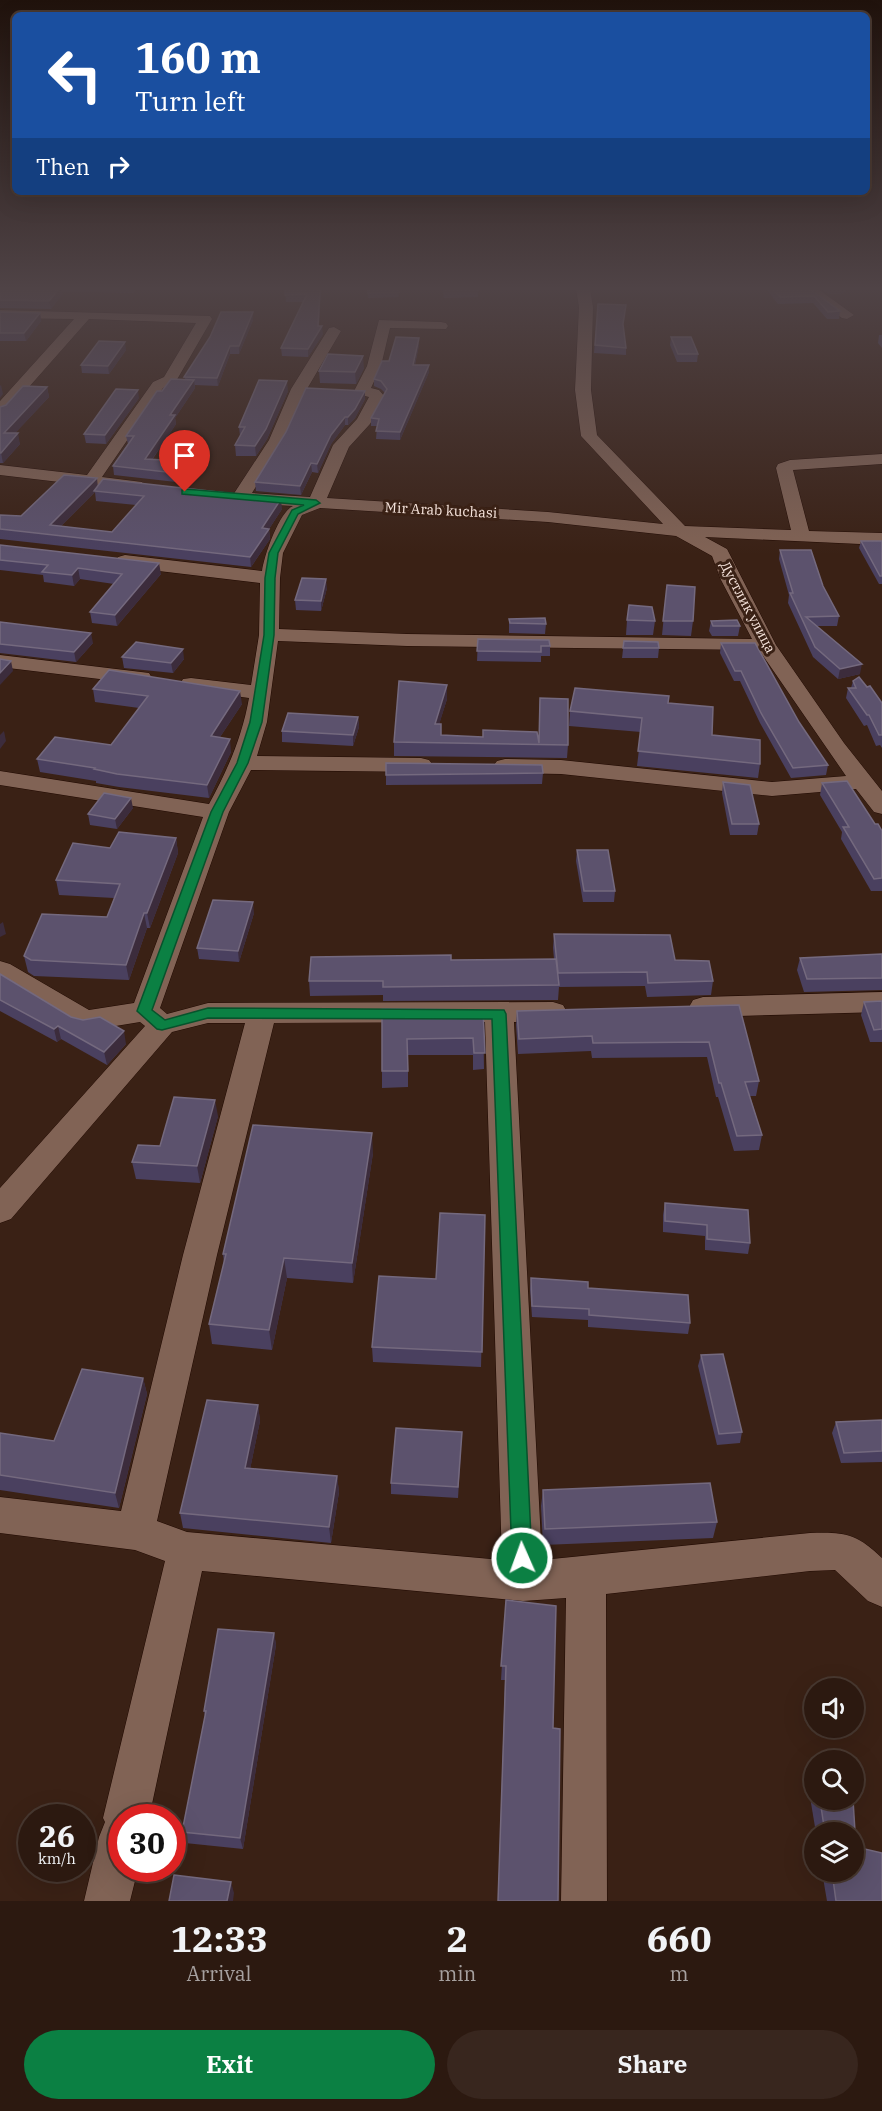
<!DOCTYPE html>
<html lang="en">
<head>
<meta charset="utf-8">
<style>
	body { margin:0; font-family:"IBM Plex Serif",serif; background:#38261e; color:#f1f3f6; height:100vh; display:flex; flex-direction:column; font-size:22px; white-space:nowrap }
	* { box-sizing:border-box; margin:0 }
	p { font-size:20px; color:#a6a09f }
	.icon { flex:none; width:33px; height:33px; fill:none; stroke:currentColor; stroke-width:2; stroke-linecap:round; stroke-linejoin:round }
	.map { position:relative; height:1901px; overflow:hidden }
	.drawer { display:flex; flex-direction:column; background:#2c1910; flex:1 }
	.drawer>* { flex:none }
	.guide { position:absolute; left:12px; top:12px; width:858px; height:183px; border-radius:9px; box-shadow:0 6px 24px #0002,0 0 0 2px #483830; background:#1a4fa0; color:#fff; overflow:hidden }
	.controls { position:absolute; left:804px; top:1678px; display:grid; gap:12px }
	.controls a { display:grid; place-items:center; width:60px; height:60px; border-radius:50%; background:#2c1910; box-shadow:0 6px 24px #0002,0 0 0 2px #483830; font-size:30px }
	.speed { position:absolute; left:18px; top:1804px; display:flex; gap:12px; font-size:30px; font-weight:700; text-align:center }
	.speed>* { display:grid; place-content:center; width:78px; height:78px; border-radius:50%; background:#2c1910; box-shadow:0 6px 24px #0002,0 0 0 2px #483830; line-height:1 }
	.speed small { font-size:15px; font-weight:400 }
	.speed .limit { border:9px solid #d22; background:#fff; color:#111 }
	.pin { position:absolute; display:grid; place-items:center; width:51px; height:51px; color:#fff; margin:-62px -26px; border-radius:50% 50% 50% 0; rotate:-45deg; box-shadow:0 0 6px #0007 }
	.pin .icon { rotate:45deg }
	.me { position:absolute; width:66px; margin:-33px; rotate:358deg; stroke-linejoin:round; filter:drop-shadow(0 0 4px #0008) }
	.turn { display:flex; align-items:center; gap:21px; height:126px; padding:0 24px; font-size:27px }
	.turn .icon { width:78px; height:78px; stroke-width:2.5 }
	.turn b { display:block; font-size:42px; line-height:51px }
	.then { display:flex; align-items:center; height:57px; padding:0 24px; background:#0003; gap:12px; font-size:22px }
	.eta { display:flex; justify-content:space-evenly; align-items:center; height:102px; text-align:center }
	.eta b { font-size:36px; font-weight:700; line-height:42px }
	.button { display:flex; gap:12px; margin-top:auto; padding:12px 24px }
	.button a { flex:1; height:69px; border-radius:36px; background:#0b8043; color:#fff; font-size:24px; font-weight:700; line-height:69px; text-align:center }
	.button a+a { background:#38261e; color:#f1f3f6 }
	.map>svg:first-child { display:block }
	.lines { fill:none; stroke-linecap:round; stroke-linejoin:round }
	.minor-casing { stroke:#200901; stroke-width:1 }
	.minor { fill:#816355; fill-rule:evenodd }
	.wall { fill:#4a405f; fill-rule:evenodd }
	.shaded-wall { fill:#3c2c3c }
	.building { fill:#5c526d; stroke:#74697e; stroke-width:1.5 }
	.route { fill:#0b8043; stroke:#07532c; stroke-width:1.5 }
	.labels { text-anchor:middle; stroke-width:6; stroke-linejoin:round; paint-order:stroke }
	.far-street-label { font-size:14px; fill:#f6e4dc; stroke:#3a2115 }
</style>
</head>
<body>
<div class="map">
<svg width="882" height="1901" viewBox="0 0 882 1901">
	<rect width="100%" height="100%" fill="#3a2115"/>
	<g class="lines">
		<defs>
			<g id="minor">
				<path d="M576,289H590L593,307L591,390L597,435L685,526L791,530L776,468L778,464L790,460L882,454V464L793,470L809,531L882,533V545L705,537L727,549L776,645L844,743L882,791V814L874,812L856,789L772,796L561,774L505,773L497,771L493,766L497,761L505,759L561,760L772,782L846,776L759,650L407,646L278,641L267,722L257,756L421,758L429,760L433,765L429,770L421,772L251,770L229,812L160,1008L167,1014L208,1003L553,1002L563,1005L567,1012L563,1019L553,1022H514L542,1560L810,1533C844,1532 856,1533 882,1558V1607L868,1601L835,1570L810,1571L606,1594L607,1901H561L566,1598L523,1601L202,1571L149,1818H122V1869H138L130,1901H84L99,1837L105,1822L103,1818L165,1561L135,1550L0,1533V1497L121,1511L183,1255L245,1023H208L172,1032L11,1219L0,1223V1188L145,1026L140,1022L85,1031L75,1028L0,982V961L10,964L89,1010L134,1003L203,817L0,785V771L209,804C228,769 242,737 249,698L191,690L183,689L180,684L183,679L191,678L251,685L259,635L260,583L125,567L118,565L116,561L118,557L125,555L262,571C264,556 279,512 293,506L240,503L234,502L231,498L269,440L291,389L329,328L334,327L341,331L307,389L285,440L252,493L310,497L333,445L357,419L369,397L357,394L354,391L367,366L379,320L441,322L446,323L448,326L446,329L390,328L381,366L371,388L379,390L385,397L370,424L349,447L327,498L548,512L663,524L581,436L575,390L579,307ZM320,508L548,522L676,536L712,556L721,580L752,639L407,634L279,629L280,578L283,553L302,515ZM485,1022L502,1560L187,1532L157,1521L217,1255L274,1023Z"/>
				<path d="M802,289H818L854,315L847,319L842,318Z"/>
				<path d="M0,310L210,316L212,319L175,383L163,388L102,477L142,482L145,486L142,490L136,491L0,475V465L87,475L153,382L164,377L196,323L89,319L6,413L0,415V401L74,319L0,318Z"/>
				<path d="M0,655L141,672L149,673L152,678L149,683L141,684L0,667Z"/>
				<path d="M882,992V1012L703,1017L693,1014L689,1007L693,1000L703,997Z"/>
			</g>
		</defs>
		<!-- minor casing -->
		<use href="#minor" class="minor-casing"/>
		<!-- minor -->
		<use href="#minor" class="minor"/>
	</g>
	<!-- wall -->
	<g class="wall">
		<path d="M0,289H135L134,293L64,292L51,309L0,308Z"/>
		<path d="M285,289H321L319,326L323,334L308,357L282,356L281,348L304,302H286Z"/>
		<path d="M367,289H398L399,297L368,298Z"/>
		<path d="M442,289H478V297L444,298Z"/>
		<path d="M766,289H810L840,311L839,319H827L813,303L778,304Z"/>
		<path d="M821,289H846L845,293L829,294Z"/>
		<path d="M598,304L623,325L626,348V355L594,353Z"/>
		<path d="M0,312L40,313L41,321L26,341H0Z"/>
		<path d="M253,312V320L239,354H230L218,386L195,385V388L175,418L176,424L152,460L184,470L176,482L114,475L113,466L128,444L126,436L162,391L185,379L184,377Z"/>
		<path d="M879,335H882V348L878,343Z"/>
		<path d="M671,337L698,354L697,362H677L670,345Z"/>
		<path d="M419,345L415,365H429V372L400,440L376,439L377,426H371V418L385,393L381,389L374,386V379L389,361Z"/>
		<path d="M126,350L109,374L82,373L81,365Z"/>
		<path d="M364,368L356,384L320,383L319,371Z"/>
		<path d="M47,387L49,397L15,433L20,444L3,463H0V407Z"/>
		<path d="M288,391L267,439L256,456H236L235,445L240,436L239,427Z"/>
		<path d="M365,391V399L355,418L348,425H345L331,444L318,473L312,472L301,495L256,491L255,482Z"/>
		<path d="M139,398L106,444L86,443L84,434Z"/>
		<path d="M98,486L282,509L269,529L270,539L251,567L0,539V515L21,516ZM95,492L96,501L136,505L112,532L61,526Z"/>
		<path d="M861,541H882V584H879L859,548Z"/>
		<path d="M0,545L161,574L117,626L92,623L90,612L114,584L80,579L74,586L44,582L43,575L0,570Z"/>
		<path d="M780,550L823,586L839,616L837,626H817L860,674L838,679L813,657L788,603L789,595L779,559Z"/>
		<path d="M667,585L693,621L691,636L662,635Z"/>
		<path d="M327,588L321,611L296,610L295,600Z"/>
		<path d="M509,619L546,624L545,634L509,633Z"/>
		<path d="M627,620L655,621L653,635H626Z"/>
		<path d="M0,621V622L93,643L76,662L0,653Z"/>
		<path d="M711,621L740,626L738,636H712L709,631Z"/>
		<path d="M478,639L550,646V656H541V662L477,661Z"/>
		<path d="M624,641L659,648L658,658H622Z"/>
		<path d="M721,643L799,722L828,765L826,775L791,778L760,723L740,681H734L720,653Z"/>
		<path d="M122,657L184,659L173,673L124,668Z"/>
		<path d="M853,681L867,687L882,703V748L880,745L876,746L867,725L864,726L846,698L848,688H851Z"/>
		<path d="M447,685V699L439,724L441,735L538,741L568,745L567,758L394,756V742Z"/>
		<path d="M93,689L242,704L220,737L231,752L209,798L119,787L96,783V781L40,772L37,759L111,745L139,708L95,702Z"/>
		<path d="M668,703L712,735L760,764L758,778L637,766L641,732L569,726L570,711Z"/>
		<path d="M358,717L359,727L353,746L282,742V731Z"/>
		<path d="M543,773L542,784L386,785V775Z"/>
		<path d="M723,782L759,824L757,835H730L722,793Z"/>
		<path d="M822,783L882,831V891H871L841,839L842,832L820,795Z"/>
		<path d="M133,808L117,829L90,825L88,814Z"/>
		<path d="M176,838L178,853L150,928H147L129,980L34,976L28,972L24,956L107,917L114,898L59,895L56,880L110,848Z"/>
		<path d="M577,850L615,891L614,902H583L576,861Z"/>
		<path d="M254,913L239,962L199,959L197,948Z"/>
		<path d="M554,934L675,960L713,981L711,995L647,997L645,986L559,987L558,1000L383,1001V995L310,996L309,981L451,960L554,959L553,948Z"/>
		<path d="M882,954V990L804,992L797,970L800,958Z"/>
		<path d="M0,974L71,1017L126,1044L107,1065L61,1039L57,1042L0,1011Z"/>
		<path d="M882,1001V1042H870L861,1015L864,1002Z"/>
		<path d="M739,1005L759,1081L756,1096H750L762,1135L759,1150L734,1151L718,1097H716L707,1057L592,1058L591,1051L518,1054L516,1025L517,1011Z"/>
		<path d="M382,1009L483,1010L484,1069L473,1070V1055H408V1087L382,1088Z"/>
		<path d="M218,1116L200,1183L136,1179L132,1162L160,1146Z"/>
		<path d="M373,1153L353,1283L287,1278L272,1350L212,1344L209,1324L224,1263L223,1254Z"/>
		<path d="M665,1203L750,1243L748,1254L705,1250V1236L663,1232V1215Z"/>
		<path d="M485,1215L481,1367L373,1362L372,1347L436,1279Z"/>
		<path d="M531,1278L588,1288L690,1323L688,1334L588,1327V1320L532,1317L530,1289Z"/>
		<path d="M701,1355L742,1432L740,1443L717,1445L698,1366Z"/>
		<path d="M143,1378L147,1394L119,1508L0,1490V1433L54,1441Z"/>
		<path d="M258,1405L260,1421L250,1469L337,1476L339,1492L331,1543L183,1528L180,1513Z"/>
		<path d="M882,1420V1462L841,1463L832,1433L836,1422Z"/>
		<path d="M462,1432L458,1498L391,1494V1483Z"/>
		<path d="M543,1490L717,1522L713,1538L543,1545L541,1506Z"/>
		<path d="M506,1600L553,1728L558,1901H498L505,1680H501Z"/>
		<path d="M274,1633L276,1645L243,1849L185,1843L182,1832L205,1716L204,1711Z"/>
		<path d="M814,1788V1800H853L856,1847L882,1901H827L822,1872H854V1833H816L810,1797Z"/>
	</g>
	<!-- shaded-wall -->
	<g class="shaded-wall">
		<path d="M59,289H63L64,292L51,309L49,301Z"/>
		<path d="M320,289L319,332L322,326L323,334L308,357V349L318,326Z"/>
		<path d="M830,289H846L845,293L829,294Z"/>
		<path d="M253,312V320L239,354V346Z"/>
		<path d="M40,313L41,321L26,341L24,333Z"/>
		<path d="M419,338V345L413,372V365Z"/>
		<path d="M125,342L126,350L109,374L108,366Z"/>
		<path d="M230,346V354L218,386L217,378Z"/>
		<path d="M363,356L364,368L356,384L355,372Z"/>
		<path d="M429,365V372L400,440V432Z"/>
		<path d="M194,380L195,388L175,418L176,424L146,468L145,459L170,415Z"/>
		<path d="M287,381L288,391L267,439L256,456L255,446Z"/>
		<path d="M1,385L3,394L0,398V386Z"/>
		<path d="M47,387L49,397L6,443L4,433Z"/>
		<path d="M138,390L139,398L106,444L105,435Z"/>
		<path d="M365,391V399L355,418L348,425V417Z"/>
		<path d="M345,417V425L331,444L318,473L317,464L331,435Z"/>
		<path d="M18,433L20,444L3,463L1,453Z"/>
		<path d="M183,461L184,470L176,482L175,473Z"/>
		<path d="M311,463L312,472L301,495L300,486Z"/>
		<path d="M97,478L98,488L94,491L95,492L52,535L50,525Z"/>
		<path d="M281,499L282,509L265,535L269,529L270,539L251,567L250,557L262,528Z"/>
		<path d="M159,563L161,574L117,626L115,615Z"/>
		<path d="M78,568L80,579L74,586L72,575Z"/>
		<path d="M326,579L327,588L321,611V601Z"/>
		<path d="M91,633L93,643L76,662L74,652Z"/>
		<path d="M183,649L184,659L173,673L171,663Z"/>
		<path d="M11,661L13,671L0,685V673Z"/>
		<path d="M862,664L860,674L838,679L840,669Z"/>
		<path d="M447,685V699L435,738V724Z"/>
		<path d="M240,691L242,704L212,749L211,736Z"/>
		<path d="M358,717L359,727L353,746V735Z"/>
		<path d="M4,731L6,741L0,749V735Z"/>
		<path d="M230,739L231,752L209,798L207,785Z"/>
		<path d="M131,798L133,808L117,829L115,819Z"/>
		<path d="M176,838L178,853L150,928L147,913Z"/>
		<path d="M253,902L254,913L239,962L238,951Z"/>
		<path d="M144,913L147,928L129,980L126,965Z"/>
		<path d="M3,922L6,934L0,937V924Z"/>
		<path d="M58,1026L61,1039L57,1042L54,1029Z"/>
		<path d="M124,1031L126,1044L107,1065L104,1052Z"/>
		<path d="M215,1100L218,1116L200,1183L197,1166Z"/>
		<path d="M372,1133L373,1153L353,1283L352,1263Z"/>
		<path d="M284,1258L287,1278L272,1350L269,1330Z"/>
		<path d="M143,1378L147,1394L119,1508L115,1493Z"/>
		<path d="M258,1405L260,1421L247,1484L245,1468Z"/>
		<path d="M337,1476L339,1492L331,1543L329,1527Z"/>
		<path d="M274,1633L276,1645L243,1849L240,1838Z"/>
		<path d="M231,1882L234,1893L233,1901H227Z"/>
	</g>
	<!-- building -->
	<g class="building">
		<path d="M0,289H59L49,301L0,300Z"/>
		<path d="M285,289H320L318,326H322L308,349L281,348L307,294L285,295Z"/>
		<path d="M367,289H398L399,292L368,293Z"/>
		<rect x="444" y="289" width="34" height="1"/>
		<path d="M773,289H810L840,311L828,312L814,296L780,297Z"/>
		<path d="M598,304L626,305L623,324L626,348L595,345Z"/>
		<path d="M0,312L40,313L24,333H0Z"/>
		<path d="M221,312H253L239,346H230L217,378L184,377L210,337Z"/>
		<path d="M396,337L419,338L413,365H429L400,432L376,431L379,419L371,418L387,389L381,381L374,379L382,361H389Z"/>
		<path d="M671,337H691L698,354H678Z"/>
		<path d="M99,341L125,342L108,366L81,365Z"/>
		<path d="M328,354L363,356L355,372L319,371Z"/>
		<path d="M171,379L194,380L170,415H175L145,459L183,461L175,473L113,466L134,436H126L157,391H162Z"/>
		<path d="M259,380L287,381L266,429L255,446L235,445L245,427H239Z"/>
		<path d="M23,386L47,387L4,433H18L1,453H0V407L6,405Z"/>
		<path d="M306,388L365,391L355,409L348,417H345L331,435L317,464L311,463L300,486L255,482L286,432Z"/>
		<path d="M116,389L138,390L105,435L84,434Z"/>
		<path d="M64,475L97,478L50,525L112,532L144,496L94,491L103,479L281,499L262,528L269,529L250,557L0,529V515L21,516Z"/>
		<path d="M861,541H882V576H880Z"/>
		<path d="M0,545L159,563L115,615L90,612L122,574L78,568L72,575L42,572L48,565L0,560Z"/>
		<path d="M780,550H811L823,586L839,616L806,617L862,664L840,669L815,647L790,593H793Z"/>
		<path d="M302,578L326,579L321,601L295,600Z"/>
		<path d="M667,585L695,587L693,621H663Z"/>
		<path d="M629,605L652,607L655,621L627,620Z"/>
		<path d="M545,618L546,624L510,623L509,619Z"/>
		<path d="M737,620L740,626H713L711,621Z"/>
		<path d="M0,622L91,633L74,652L0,644Z"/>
		<path d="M478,639L549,640L550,646H541V652L477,651Z"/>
		<path d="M624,641L658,642L659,648H623Z"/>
		<path d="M136,642L183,649L171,663L122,657Z"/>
		<path d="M721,643H755L799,722L828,765L793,768L761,713L741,671H735Z"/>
		<path d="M0,659L11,661L0,673Z"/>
		<path d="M109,670L240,691L211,736L230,739L207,785L117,774L94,769L95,768L37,759L55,737L111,745L148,696L93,689Z"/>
		<path d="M859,677L867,687L870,686L882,703V735H879L869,715H867L848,688H856L853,681Z"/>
		<path d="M399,681L447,685L435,724H441V735L483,737V730L537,732L539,743L540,698L568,699V745L394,742Z"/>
		<path d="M575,688L669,696L668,703L713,707L712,735L760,740V764L638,751L642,718L570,711Z"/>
		<path d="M288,713L358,717L353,735L282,731Z"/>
		<path d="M386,763L542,765L543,773L386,775Z"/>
		<path d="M847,781L875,824H878L882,831V878L874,879L843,827H849L822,783Z"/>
		<path d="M723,782L750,785L759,824H732Z"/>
		<path d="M104,793L131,798L115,819L88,814Z"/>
		<path d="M119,832L176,838L147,913H144L126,965L31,960L24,956L42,914L107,917L120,884L56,880L73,843L110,848Z"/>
		<path d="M577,850H608L615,891H584Z"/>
		<path d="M213,900L253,902L238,951L197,948Z"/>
		<path d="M554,934L670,935L675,960L709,961L713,981L648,983L647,972L558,973Z"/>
		<path d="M882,954V978L807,979L800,958Z"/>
		<path d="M451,955V960L556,959L559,985L383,987V981H309L311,957Z"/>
		<path d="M0,974L71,1017L83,1020L100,1017L124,1031L104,1052L58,1026L54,1029L0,1000Z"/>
		<path d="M882,1001V1029L874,1030L864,1002Z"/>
		<path d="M739,1005L759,1081L745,1082L762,1135L737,1136L721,1083H719L709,1042L593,1043L592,1036L519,1039L517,1011Z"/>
		<path d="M382,1009L483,1010L485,1053H474L473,1038L407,1039L408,1071H382Z"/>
		<path d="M174,1097L215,1100L197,1166L132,1162L138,1145L160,1146Z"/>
		<path d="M253,1125L372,1133L352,1263L284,1258L269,1330L209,1324L226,1254H223Z"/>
		<path d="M665,1203L748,1210L750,1243L707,1239V1225L665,1221Z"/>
		<path d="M440,1213L485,1215L482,1352L372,1347L379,1276L436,1279Z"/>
		<path d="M531,1278L588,1282V1288L688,1295L690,1323L589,1315V1309L532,1306Z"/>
		<path d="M723,1354L742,1432L719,1434L701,1355Z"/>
		<path d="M82,1369L143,1378L115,1493L0,1475V1433L54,1441Z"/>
		<path d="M207,1400L258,1405L245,1468L337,1476L329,1527L180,1513Z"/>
		<path d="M882,1420V1451L844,1453L836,1422Z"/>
		<path d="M396,1428L462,1432L458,1487L391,1483Z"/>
		<path d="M710,1483L717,1522L545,1529L543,1490Z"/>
		<path d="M506,1600L556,1606L553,1728L560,1729L558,1901H498L506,1666H501Z"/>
		<path d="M218,1629L274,1633L240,1838L182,1832L206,1711H204Z"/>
		<path d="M820,1800H853L856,1847L882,1853V1901H836L832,1872H854V1833H825Z"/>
		<path d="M174,1875L231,1882L227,1901H169Z"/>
	</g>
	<!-- sky -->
	<linearGradient id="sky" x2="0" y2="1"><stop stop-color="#20120c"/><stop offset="0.52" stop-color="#4f4346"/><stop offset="1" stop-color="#4f4346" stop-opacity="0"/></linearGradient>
	<rect width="882" height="555" fill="url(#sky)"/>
	<!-- route -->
	<path class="route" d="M185,489L316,500L320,503L298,514L278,553L275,578L274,635L262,722L248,763L223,812L152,1010L165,1020L208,1008L504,1010L506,1014L532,1558L529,1564L522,1567L514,1564L512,1558L492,1019L208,1018L162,1030L157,1029L137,1011L211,812L237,763L250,722L264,635L265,578L269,553L292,510L304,505L182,494V490Z"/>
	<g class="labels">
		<!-- far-street labels -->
		<g class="far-street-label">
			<text transform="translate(441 510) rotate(3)" y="5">Mir Arab kuchasi</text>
			<text transform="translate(748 607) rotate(62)" y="5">Дустлик улица</text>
		</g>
	</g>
</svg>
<div class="controls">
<a><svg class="icon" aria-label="sound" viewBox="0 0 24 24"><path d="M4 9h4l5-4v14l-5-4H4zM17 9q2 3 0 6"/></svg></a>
<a><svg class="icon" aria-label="search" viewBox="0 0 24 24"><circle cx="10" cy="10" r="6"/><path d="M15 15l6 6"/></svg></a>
<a><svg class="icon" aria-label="layers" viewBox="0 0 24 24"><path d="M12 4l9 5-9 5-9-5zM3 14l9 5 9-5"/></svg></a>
</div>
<div class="speed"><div>26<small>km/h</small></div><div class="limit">30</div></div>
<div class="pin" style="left:185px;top:492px;background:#d93025"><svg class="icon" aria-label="arrive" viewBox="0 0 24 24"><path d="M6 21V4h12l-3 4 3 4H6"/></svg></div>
<svg class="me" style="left:522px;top:1558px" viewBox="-20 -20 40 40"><circle r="17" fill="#0b8043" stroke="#fff" stroke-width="3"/><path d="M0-11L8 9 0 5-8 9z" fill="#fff"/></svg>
<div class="guide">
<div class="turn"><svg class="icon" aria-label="left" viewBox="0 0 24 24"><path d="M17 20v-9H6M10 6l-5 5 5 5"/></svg><div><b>160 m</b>Turn left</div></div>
<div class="then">Then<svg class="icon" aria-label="right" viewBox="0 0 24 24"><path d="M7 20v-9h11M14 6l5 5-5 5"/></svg></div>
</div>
</div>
<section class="drawer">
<div class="eta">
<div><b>12:33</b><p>Arrival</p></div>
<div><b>2</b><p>min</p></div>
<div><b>660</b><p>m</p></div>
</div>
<div class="button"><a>Exit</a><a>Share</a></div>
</section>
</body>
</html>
